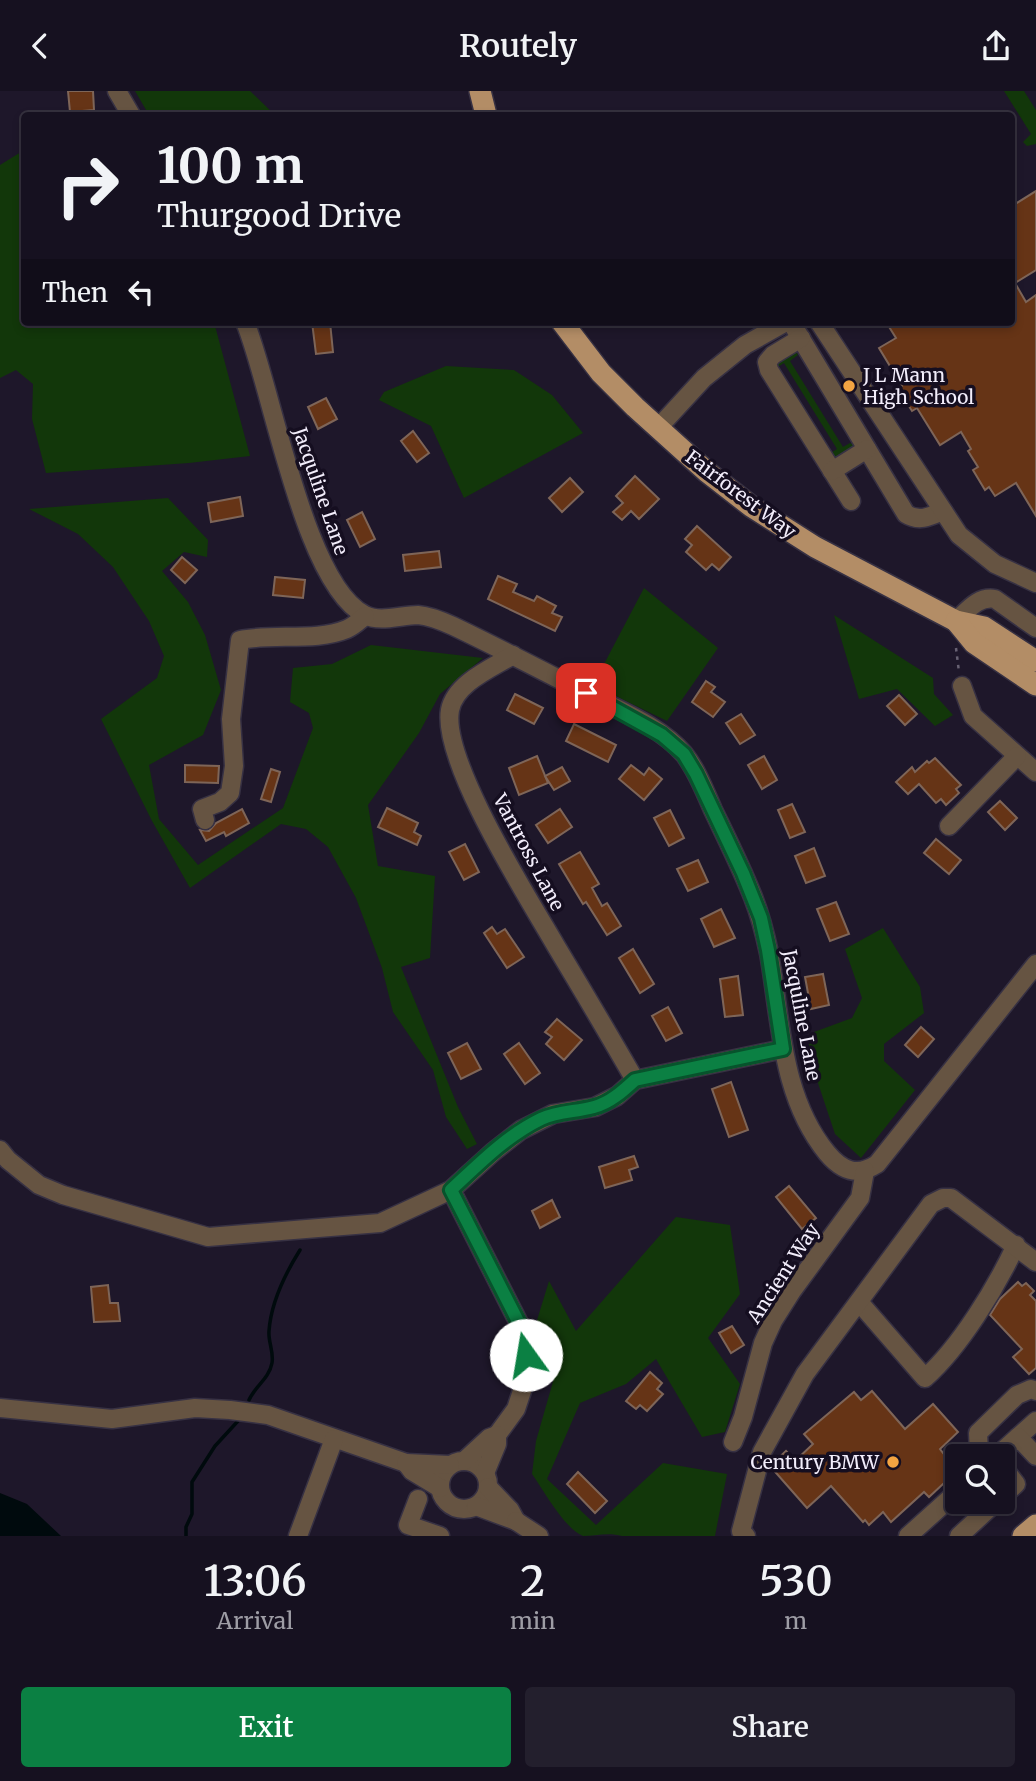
<!DOCTYPE html>
<html lang="en">
<head>
<meta charset="utf-8">
<style>
	body { margin:0; font-family:Merriweather,serif; background:#231f2d; color:#f1f3f6; height:100vh; display:flex; flex-direction:column; font-size:26px; white-space:nowrap }
	* { box-sizing:border-box; margin:0 }
	p { font-size:23px; color:#9e9da5 }
	.icon { flex:none; width:38px; height:38px; fill:none; stroke:currentColor; stroke-width:2; stroke-linecap:round; stroke-linejoin:round }
	.map { position:relative; height:1445px; overflow:hidden }
	.details { display:flex; flex-direction:column; background:#161120; flex:1 }
	.details>* { flex:none }
	.top-card { position:absolute; left:21px; top:21px; width:994px; height:214px; border-radius:7px; box-shadow:0 4px 10px #0003,0 0 0 2px #35313e; background:#161120; color:#f1f3f6; overflow:hidden }
	.tools { position:absolute; left:945px; top:1353px; display:grid; gap:14px }
	.tools a { display:grid; place-items:center; width:70px; height:70px; border-radius:7px; background:#161120; box-shadow:0 4px 10px #0003,0 0 0 2px #35313e; font-size:35px }
	.pin { position:absolute; display:grid; place-items:center; width:60px; height:60px; color:#fff; margin:-30px; border-radius:14px; box-shadow:0 4px 10px #0006 }
	.me { position:absolute; width:77px; margin:-38px; rotate:347deg; stroke-linejoin:round; filter:drop-shadow(0 0 5px #0008) }
	.turn { display:flex; align-items:center; gap:24px; height:147px; padding:0 21px; font-size:32px }
	.turn .icon { width:91px; height:91px; stroke-width:2.5 }
	.turn b { display:block; font-size:49px; line-height:60px }
	.then { display:flex; align-items:center; height:66px; padding:0 21px; background:#0003; gap:14px; font-size:26px }
	.eta { display:flex; justify-content:space-evenly; align-items:center; height:119px; text-align:center }
	.eta b { font-size:42px; font-weight:600; line-height:49px }
	.primary-button { display:flex; gap:14px; margin-top:auto; padding:14px 21px }
	.primary-button a { flex:1; height:80px; border-radius:7px; background:#0b8043; color:#fff; font-size:28px; font-weight:600; line-height:80px; text-align:center }
	.primary-button a+a { background:#231f2d; color:#f1f3f6 }
	header { display:flex; justify-content:space-between; align-items:center; height:91px; padding:0 21px; background:#161120; font-size:32px; font-weight:600 }
	.map>svg:first-child { display:block }
	.green { fill:#12370a }
	.water { fill:#000a0d }
	.lines { fill:none; stroke-linecap:round; stroke-linejoin:round }
	.stream { stroke:#000a0d; stroke-width:3.5 }
	.building { fill:#663416; stroke:#7e6558; stroke-width:2 }
	.minor-casing { stroke:#373143; stroke-width:21 }
	.major-casing { stroke:#373143; stroke-width:24 }
	.path { stroke:#686273; stroke-width:2.5; stroke-dasharray:3.5 5; stroke-linecap:butt }
	.minor { stroke:#665442; stroke-width:18 }
	.major { stroke:#b38d66; stroke-width:21 }
	.route-casing { stroke:#07532c; stroke-width:18 }
	.route { stroke:#0b8043; stroke-width:12 }
	.poi-dot { fill:#f3a442; stroke:#150e20; stroke-width:2.5 }
	.labels { text-anchor:middle; stroke-width:7; stroke-linejoin:round; paint-order:stroke }
	.poi-label { font-size:19px; fill:#f2edfb; stroke:#150e20; text-anchor:start }
	.street-label { font-size:19px; fill:#f2edfb; stroke:#150e20 }
</style>
</head>
<body>
<header><svg class="icon" aria-label="back" viewBox="0 0 24 24"><path d="M15 5l-7 7 7 7"/></svg>Routely<svg class="icon" aria-label="share" viewBox="0 0 24 24"><path d="M12 15V3M7 8l5-5 5 5M5 13v7h14v-7"/></svg></header>
<div class="map">
<svg width="1036" height="1445" viewBox="0 0 1036 1445">
	<rect width="100%" height="100%" fill="#1e172a"/>
	<!-- green -->
	<g class="green">
		<path d="M135,0H250L275,24H149Z"/>
		<path d="M1004,0H1024L1036,19V53L1027,55L1023,51L1031,43Z"/>
		<path d="M21,61L24,65V231H214L250,365L189,372L46,382L32,328L33,293L16,279L0,287V74Z"/>
		<path d="M795,260L798,264L790,270L843,356L850,352L854,354L853,358L834,370L829,363L837,358L784,272L776,277L773,272Z"/>
		<path d="M446,275L514,279L552,304L583,342L464,407L431,335L379,309L384,301Z"/>
		<path d="M168,407L208,449L207,466L184,461L162,480L188,511L205,544L221,599L203,644L149,674L159,728L198,774L283,717L313,637L309,622L290,611L293,577L332,573L371,554L483,567L440,603L419,642L368,714L378,775L435,785L430,867L401,876L458,1016L477,1053L467,1058L446,1026L433,979L393,921L382,877L356,807L328,756L306,738L281,733L190,797L152,730L101,628L157,587L164,565L149,530L113,476L78,443L29,418Z"/>
		<path d="M644,497L718,557L667,630L593,594Z"/>
		<path d="M834,524L933,587L934,603L953,624L935,635L897,598L859,608Z"/>
		<path d="M883,837L920,896L924,922L884,953V970L915,999L861,1067L835,1043L807,959L814,941L852,927L862,907L845,858Z"/>
		<path d="M676,1126L730,1134L740,1203L708,1247L740,1293L725,1341L702,1346L656,1268L626,1293L580,1312L547,1388L596,1434L663,1372L727,1383L715,1445H622C609,1441 594,1445 583,1445C564,1437 544,1400 532,1383L536,1350L556,1280L534,1239L549,1190L576,1240Z"/>
	</g>
	<!-- water -->
	<path class="water" d="M0,1402L27,1413L61,1445H0Z"/>
	<g class="lines">
		<!-- stream -->
		<g class="stream">
			<path d="M249,1309C255,1295 269,1288 272,1272C274,1261 268,1251 269,1240C271,1211 285,1183 300,1159"/>
			<path d="M186,1445V1436L192,1423V1391L215,1355L238,1330"/>
		</g>
	</g>
	<!-- building -->
	<g class="building">
		<path d="M68,0H93L94,19L70,21Z"/>
		<path d="M1036,100V179L1015,192L1026,211L1036,204V425L1016,392L995,405L989,396L985,399L973,379L978,376L968,360L971,358L961,341L940,354L917,317L912,320L898,298L902,295L879,257L896,247L886,231H1012V115Z"/>
		<path d="M312,231H330L333,261L316,263Z"/>
		<path d="M326,307L337,328L318,338L308,316Z"/>
		<path d="M413,340L429,362L417,371L401,350Z"/>
		<path d="M635,385L659,408L639,428L631,420L622,429L613,421L623,412L616,405Z"/>
		<path d="M570,387L583,401L562,421L549,407Z"/>
		<path d="M240,406L243,425L211,431L208,412Z"/>
		<path d="M362,421L375,448L360,456L347,429Z"/>
		<path d="M697,435L731,466L719,479L712,473L706,479L686,461L692,454L685,448Z"/>
		<path d="M439,460L441,476L405,480L403,464Z"/>
		<path d="M182,466L197,479L185,492L171,479Z"/>
		<path d="M498,485L517,493L513,501L534,510L537,505L556,515L552,522L562,526L555,540L488,508Z"/>
		<path d="M275,486L305,489L303,507L273,504Z"/>
		<path d="M706,590L715,596L711,601L725,611L713,626L692,611Z"/>
		<path d="M515,603L543,617L534,633L507,619Z"/>
		<path d="M899,604L917,623L905,634L887,615Z"/>
		<path d="M741,623L755,644L740,653L726,632Z"/>
		<path d="M574,633L616,654L608,671L566,650Z"/>
		<path d="M537,665L548,692L519,704L509,677Z"/>
		<path d="M764,665L777,689L762,698L748,674Z"/>
		<path d="M935,667L961,694L956,698L959,702L946,714L941,708L936,712L919,693L908,703L896,691L912,676L915,681L927,670L929,672Z"/>
		<path d="M185,674L219,675L218,692L185,691Z"/>
		<path d="M631,674L644,684L649,677L662,688L644,709L619,688Z"/>
		<path d="M562,676L570,690L554,699L545,685Z"/>
		<path d="M271,678L280,681L271,711L261,708Z"/>
		<path d="M1000,710L1017,727L1005,739L988,721Z"/>
		<path d="M792,713L805,741L790,747L778,719Z"/>
		<path d="M387,717L418,732L414,741L421,745L417,754L378,736Z"/>
		<path d="M242,718L249,732L226,745L224,741L206,750L200,739L209,740L216,732Z"/>
		<path d="M560,718L572,736L548,752L536,734Z"/>
		<path d="M670,719L684,747L669,755L654,727Z"/>
		<path d="M936,748L961,769L949,783L924,762Z"/>
		<path d="M465,753L479,781L464,789L449,761Z"/>
		<path d="M814,757L825,785L806,792L795,765Z"/>
		<path d="M580,761L599,793L592,797L602,815L607,812L621,835L607,844L586,811L583,813L559,773Z"/>
		<path d="M698,769L708,791L688,800L677,778Z"/>
		<path d="M836,811L849,843L830,850L817,818Z"/>
		<path d="M721,818L735,847L714,856L701,828Z"/>
		<path d="M492,836L497,843L505,838L524,866L507,877L484,842Z"/>
		<path d="M633,858L654,893L640,902L619,867Z"/>
		<path d="M823,883L829,914L811,918L805,886Z"/>
		<path d="M738,885L743,924L725,926L720,888Z"/>
		<path d="M668,916L682,942L666,950L652,925Z"/>
		<path d="M557,928L582,949L564,969L546,953L552,946L545,941Z"/>
		<path d="M921,936L934,948L918,966L905,954Z"/>
		<path d="M467,952L481,978L461,988L448,962Z"/>
		<path d="M519,952L540,982L525,993L504,963Z"/>
		<path d="M731,991L748,1039L729,1046L712,998Z"/>
		<path d="M634,1065L638,1076L629,1079L632,1089L605,1097L599,1076Z"/>
		<path d="M789,1095L816,1127L802,1138L776,1106Z"/>
		<path d="M552,1109L560,1126L540,1137L532,1120Z"/>
		<path d="M1018,1191L1022,1195L1026,1192L1034,1200L1030,1204L1036,1210V1277L1029,1283L1013,1266L1022,1258L990,1224L1000,1208Z"/>
		<path d="M108,1194L110,1212H118L120,1230L94,1231L91,1196Z"/>
		<path d="M732,1235L744,1254L731,1262L719,1242Z"/>
		<path d="M650,1281L662,1292L657,1298L663,1303L647,1320L640,1314L636,1318L626,1310Z"/>
		<path d="M872,1300L905,1338L933,1313L958,1341L940,1358L957,1380L929,1406L924,1401L891,1431L883,1421L869,1434L865,1429L863,1431L831,1395L807,1417L770,1375L786,1360L795,1370L813,1353L804,1343L854,1301L861,1309Z"/>
		<path d="M578,1381L607,1410L595,1422L567,1393Z"/>
	</g>
	<g class="lines">
		<defs>
			<g id="minor">
				<path d="M117,0L131,24"/>
				<path d="M245,231C272,296 304,494 365,524C380,532 401,524 418,524C430,525 442,530 453,535C499,557 545,581 590,604C621,620 661,636 684,663C697,679 705,701 713,719C727,748 741,776 753,806C760,824 765,843 769,862C781,929 781,1006 827,1062C842,1080 857,1086 877,1073L1036,873"/>
				<path d="M791,231L906,423C919,431 929,426 943,420"/>
				<path d="M819,231L959,444L995,473L1036,492"/>
				<path d="M801,247L773,264L767,271L769,279L851,410"/>
				<path d="M658,337L704,287L745,254L786,231"/>
				<path d="M832,380L867,358"/>
				<path d="M956,530C968,519 978,505 995,508L1036,537"/>
				<path d="M513,564C492,577 455,592 450,619C441,670 529,808 556,855C583,900 609,944 635,989"/>
				<path d="M962,595L973,625L1036,681"/>
				<path d="M205,729L202,718L220,711L230,702L234,675L231,628L240,549C274,542 316,551 347,538C354,535 360,529 365,525"/>
				<path d="M949,735L1017,665"/>
				<path d="M0,1059L8,1069L39,1094L63,1104L208,1146L380,1132L451,1099L493,1061L521,1039L553,1023L595,1016L617,1005L635,989L783,958"/>
				<path d="M451,1099L525,1244L527,1285L516,1318L497,1344"/>
				<path d="M859,1211L925,1287C960,1256 996,1197 1016,1154"/>
				<path d="M0,1317L112,1328L195,1317L230,1319L268,1324L406,1372"/>
				<path d="M1018,1346L1036,1330"/>
				<path d="M733,1351L743,1326L763,1252L773,1230L792,1200L860,1107L865,1080"/>
				<path d="M982,1365L979,1362L978,1342L1017,1304L1031,1298L1036,1300"/>
				<path d="M997,1365L1018,1346L1036,1365"/>
				<circle cx="464" cy="1394" r="24"/>
				<path d="M464,1370L489,1347L497,1344V1353L485,1382"/>
				<path d="M1003,1376L1016,1393L1003,1405"/>
				<path d="M440,1397L412,1380L406,1372L450,1374"/>
				<path d="M418,1408L408,1434L440,1445"/>
				<path d="M476,1415L516,1430L510,1419L488,1396"/>
				<path d="M516,1430L539,1445"/>
				<path d="M298,1445L334,1348"/>
				<path d="M746,1445L741,1440L762,1361L805,1283L931,1113L943,1107H951L1036,1171"/>
				<path d="M908,1445L957,1401"/>
				<path d="M959,1445L997,1410"/>
			</g>
			<g id="major">
				<path d="M480,0L486,24"/>
				<path d="M562,231L601,282L635,316L707,381L752,416L815,456L956,530L984,536L1036,570"/>
				<path d="M956,530L974,552L1036,594"/>
				<path d="M1023,1445L1036,1434"/>
			</g>
		</defs>
		<!-- minor casing -->
		<use href="#minor" class="minor-casing"/>
		<!-- major casing -->
		<use href="#major" class="major-casing"/>
		<!-- path -->
		<path class="path" d="M956,557L959,581"/>
		<!-- minor -->
		<use href="#minor" class="minor"/>
		<!-- major -->
		<use href="#major" class="major"/>
	</g>
	<g class="lines">
		<defs>
			<path id="route" d="M526,1264L525,1244L451,1099C479,1073 506,1045 541,1028C558,1020 576,1021 594,1016C610,1012 623,1000 635,989L783,958L768,859L761,827L743,782L696,683L684,663L662,644L586,602"/>
		</defs>
		<!-- route casing -->
		<use href="#route" class="route-casing"/>
		<!-- route -->
		<use href="#route" class="route"/>
	</g>
	<!-- markers -->
	<g class="poi-dot">
		<circle cx="849" cy="295" r="7"/>
		<circle cx="893" cy="1371" r="7"/>
	</g>
	<g class="labels">
		<!-- poi labels -->
		<g class="poi-label">
			<text x="863" y="291">J L Mann<tspan x="863" dy="22">High School</tspan></text>
			<text x="879" y="1378" text-anchor="end">Century BMW</text>
		</g>
		<!-- street labels -->
		<g class="street-label">
			<text transform="translate(321 400) rotate(71)" y="7">Jacquline Lane</text>
			<text transform="translate(741 403) rotate(37)" y="7">Fairforest Way</text>
			<text transform="translate(529 761) rotate(62)" y="7">Vantross Lane</text>
			<text transform="translate(802 924) rotate(79)" y="7">Jacquline Lane</text>
			<text transform="translate(783 1182) rotate(-57)" y="7">Ancient Way</text>
		</g>
	</g>
</svg>
<div class="tools">
<a><svg class="icon" aria-label="search" viewBox="0 0 24 24"><circle cx="10" cy="10" r="6"/><path d="M15 15l6 6"/></svg></a>
</div>
<div class="pin" style="left:586px;top:602px;background:#d93025"><svg class="icon" aria-label="arrive" viewBox="0 0 24 24"><path d="M6 21V4h12l-3 4 3 4H6"/></svg></div>
<svg class="me" style="left:526px;top:1264px" viewBox="-20 -20 40 40"><circle r="19" fill="#fff"/><path d="M0-13L10 11 0 6-10 11z" fill="#0b8043"/></svg>
<div class="top-card">
<div class="turn"><svg class="icon" aria-label="right" viewBox="0 0 24 24"><path d="M7 20v-9h11M14 6l5 5-5 5"/></svg><div><b>100 m</b>Thurgood Drive</div></div>
<div class="then">Then<svg class="icon" aria-label="left" viewBox="0 0 24 24"><path d="M17 20v-9H6M10 6l-5 5 5 5"/></svg></div>
</div>
</div>
<section class="details">
<div class="eta">
<div><b>13:06</b><p>Arrival</p></div>
<div><b>2</b><p>min</p></div>
<div><b>530</b><p>m</p></div>
</div>
<div class="primary-button"><a>Exit</a><a>Share</a></div>
</section>
</body>
</html>
